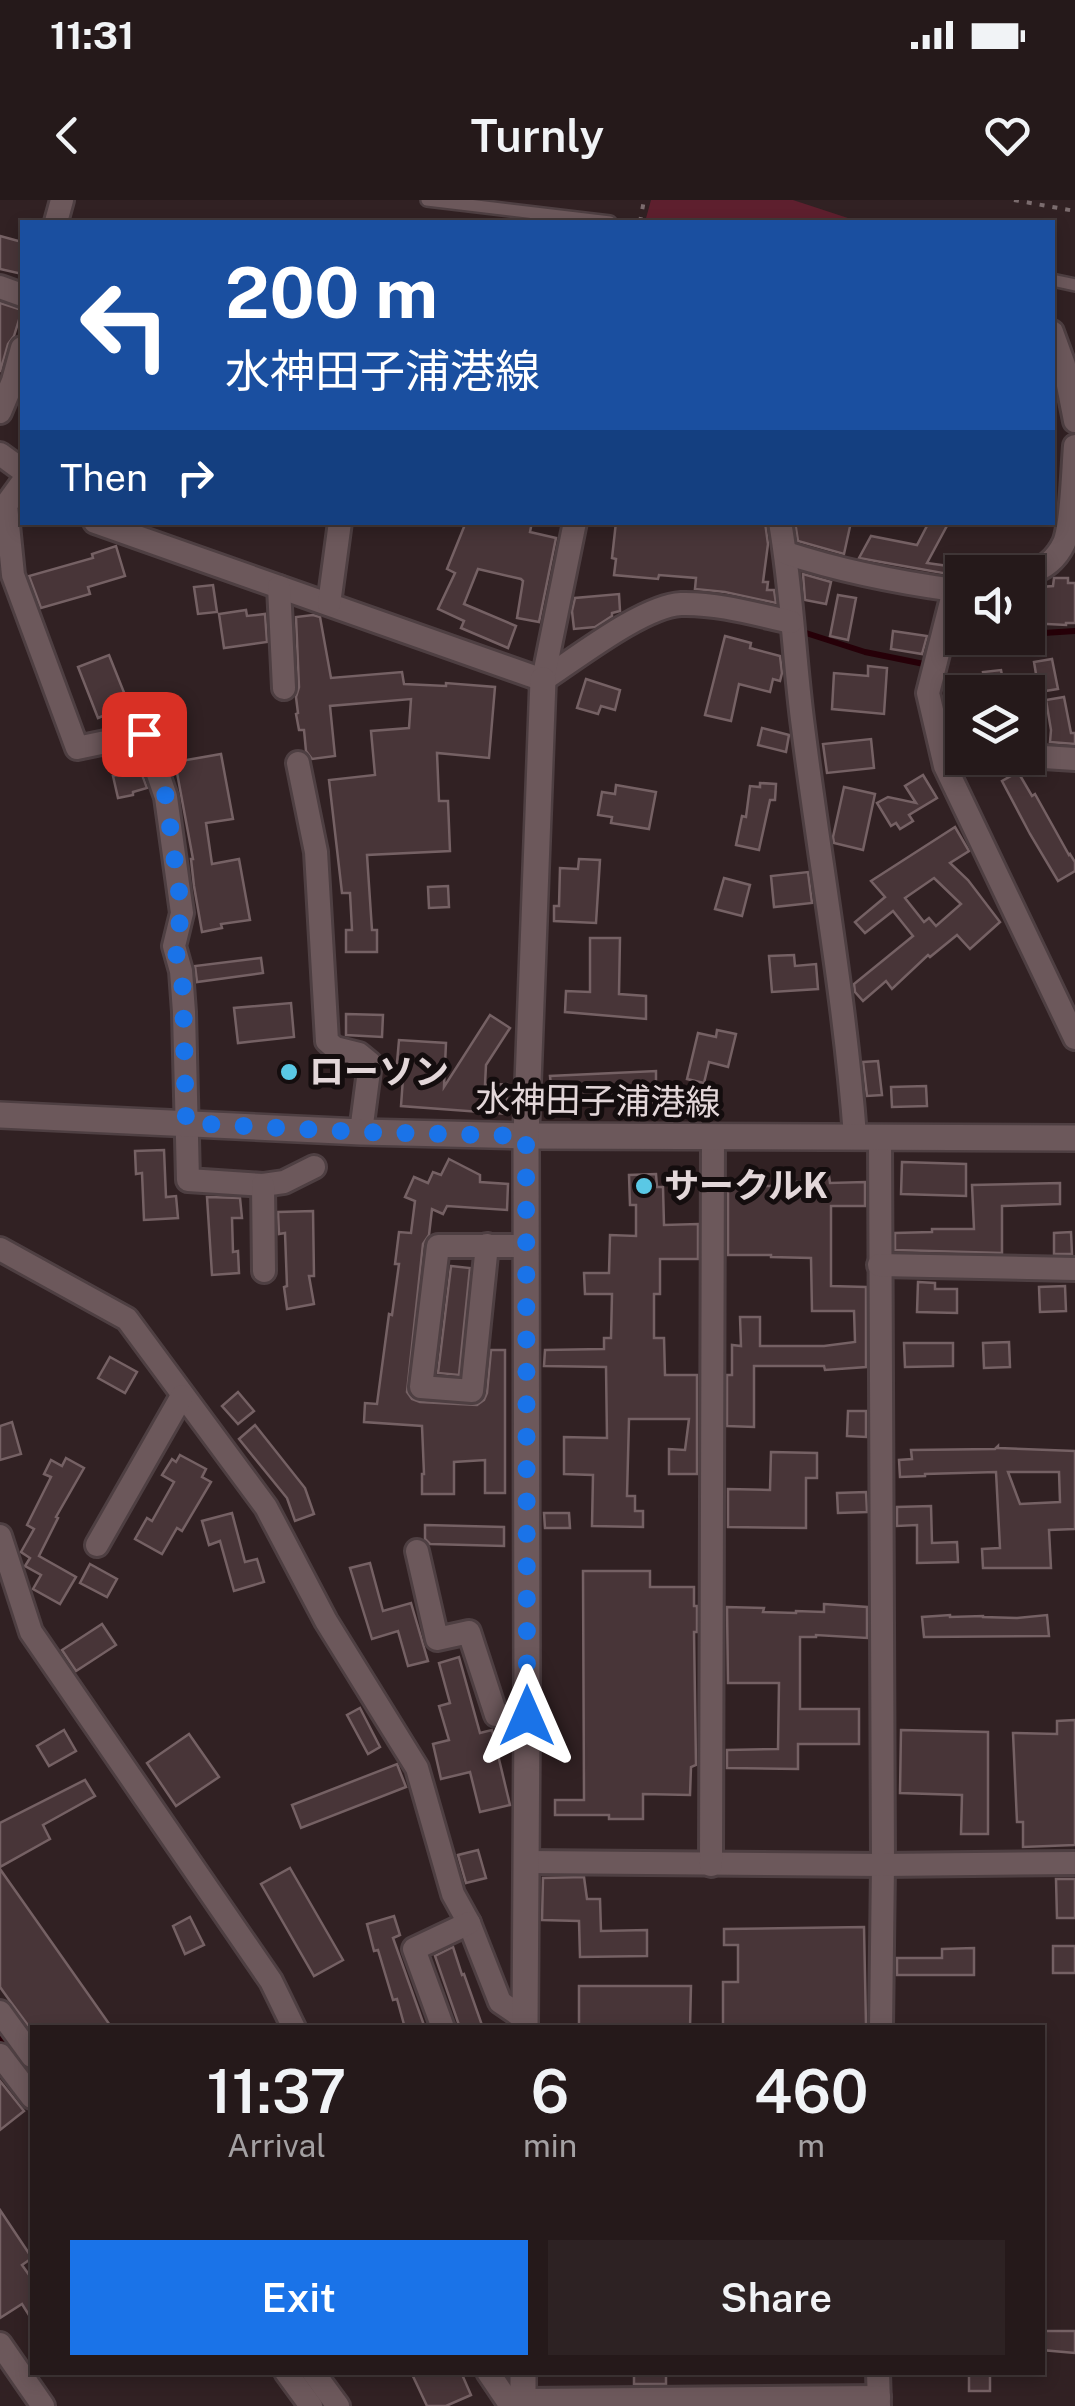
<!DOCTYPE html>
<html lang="en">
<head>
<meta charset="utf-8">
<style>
	body { margin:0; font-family:"Public Sans","Noto Sans JP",sans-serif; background:#2d2223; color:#f1f3f6; height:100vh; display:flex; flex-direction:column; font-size:38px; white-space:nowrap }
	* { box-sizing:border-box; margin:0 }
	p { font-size:32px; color:#a3a0a2 }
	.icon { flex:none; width:55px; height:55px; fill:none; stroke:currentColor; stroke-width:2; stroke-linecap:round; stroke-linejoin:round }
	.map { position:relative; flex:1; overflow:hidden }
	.panel { position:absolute; left:30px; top:1825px; width:1015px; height:350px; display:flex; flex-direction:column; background:#25191a; border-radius:0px; box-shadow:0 5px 15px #0003,0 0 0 2px #423839 }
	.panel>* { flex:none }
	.banner { position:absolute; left:20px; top:20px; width:1035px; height:305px; border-radius:0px; box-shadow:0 5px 15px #0003,0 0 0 2px #423839; background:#1a4fa0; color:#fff; overflow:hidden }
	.controls { position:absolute; left:945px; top:355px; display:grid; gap:20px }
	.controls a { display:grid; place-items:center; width:100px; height:100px; border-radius:0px; background:#25191a; box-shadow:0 5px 15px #0003,0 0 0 2px #423839; font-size:50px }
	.pin { position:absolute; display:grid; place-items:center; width:85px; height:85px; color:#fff; margin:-42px; border-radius:20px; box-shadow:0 5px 15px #0006 }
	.me { position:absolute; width:110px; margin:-55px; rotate:0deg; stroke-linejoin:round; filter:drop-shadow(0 0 8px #0008) }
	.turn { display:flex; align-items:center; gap:35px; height:210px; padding:0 40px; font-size:45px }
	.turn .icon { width:130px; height:130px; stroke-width:2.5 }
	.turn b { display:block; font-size:70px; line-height:85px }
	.then { display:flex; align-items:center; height:95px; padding:0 40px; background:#0003; gap:20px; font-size:38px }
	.eta { display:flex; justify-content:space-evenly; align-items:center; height:170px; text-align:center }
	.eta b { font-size:60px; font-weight:600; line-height:70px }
	.primary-button { display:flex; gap:20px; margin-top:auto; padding:20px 40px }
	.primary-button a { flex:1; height:115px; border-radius:0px; background:#1a73e8; color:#fff; font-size:40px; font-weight:600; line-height:115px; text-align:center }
	.primary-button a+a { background:#2d2223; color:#f1f3f6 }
	.status { display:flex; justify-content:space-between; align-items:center; height:70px; padding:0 50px; background:#25191a; direction:ltr }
	.status svg { height:28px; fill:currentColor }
	header { display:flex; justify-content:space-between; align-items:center; height:130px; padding:0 40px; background:#25191a; font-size:45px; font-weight:600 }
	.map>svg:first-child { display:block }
	.green { fill:#5e1f2e }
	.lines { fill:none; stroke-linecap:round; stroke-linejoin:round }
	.stream { stroke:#260008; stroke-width:6 }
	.building { fill:#483538; stroke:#756164; stroke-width:2.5; fill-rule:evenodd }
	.lane-casing { stroke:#4e3f42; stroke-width:16 }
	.street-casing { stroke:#4e3f42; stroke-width:28 }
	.secondary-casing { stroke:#4e3f42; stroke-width:30 }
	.path { stroke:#7b6c6e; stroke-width:4; stroke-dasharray:5 8; stroke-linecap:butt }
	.lane { stroke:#6c585b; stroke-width:11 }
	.street { stroke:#6c585b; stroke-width:22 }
	.secondary { stroke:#6c585b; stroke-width:25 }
	.route { stroke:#1a73e8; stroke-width:18; stroke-dasharray:0 32.4 }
	.poi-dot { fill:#5ac8e5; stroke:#140d0e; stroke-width:4 }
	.labels { text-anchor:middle; stroke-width:10; stroke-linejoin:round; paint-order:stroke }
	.poi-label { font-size:35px; font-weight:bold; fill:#e3d7d9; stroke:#140d0e; text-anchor:start }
	.street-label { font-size:35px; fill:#e3d7d9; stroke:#140d0e }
</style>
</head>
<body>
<div class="status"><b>11:31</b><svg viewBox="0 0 49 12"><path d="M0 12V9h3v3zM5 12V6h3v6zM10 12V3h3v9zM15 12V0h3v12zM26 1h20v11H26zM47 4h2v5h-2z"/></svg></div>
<header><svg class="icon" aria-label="back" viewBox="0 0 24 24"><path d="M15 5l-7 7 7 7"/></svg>Turnly<svg class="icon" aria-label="heart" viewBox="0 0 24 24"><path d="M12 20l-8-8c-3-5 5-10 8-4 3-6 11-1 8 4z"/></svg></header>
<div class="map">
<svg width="1075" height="2206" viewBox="0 0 1075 2206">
	<rect width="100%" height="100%" fill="#312123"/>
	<!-- green -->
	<path class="green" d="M651,0H793L860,22H645Z"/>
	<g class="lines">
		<!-- stream -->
		<g class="stream">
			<path d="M806,433L865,452L929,465"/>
			<path d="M1028,434L1075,431"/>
			<path d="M978,454L1013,438"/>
			<path d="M0,1838L10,1851"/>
		</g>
	</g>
	<!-- building -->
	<g class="building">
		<path d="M0,36L22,42V74L0,69Z"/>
		<path d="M0,103L22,110L14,136L8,144L0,172Z"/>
		<path d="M466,322H532L530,332L556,338L539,422L517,418L523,381L521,379L478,369L464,404L516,426L508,448L461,428L464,421L438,409L455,373L447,369Z"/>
		<path d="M616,322H765L768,344L763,382H768L767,390H774L776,403L725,392L695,389L696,378L659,375L658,379L614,375L616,359L612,358Z"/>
		<path d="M795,322H851L844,354L798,341Z"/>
		<path d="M929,322H949L927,363L955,367L948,374L859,358L871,336L917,345Z"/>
		<path d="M116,346L125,376L88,387L90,394L41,408L29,376L93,358L92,354Z"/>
		<path d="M803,374L831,382L826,404L805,400Z"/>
		<path d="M1054,378H1068V383H1075V423H1066V425L1028,423V388L1053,386Z"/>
		<path d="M213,385L217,412L198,414L194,387Z"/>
		<path d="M619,394L620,411L612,413V416L595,427L574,429L572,411L575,398Z"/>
		<path d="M838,395L856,398L848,440L830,436Z"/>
		<path d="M246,410L247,416L265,414L267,442L224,448L219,414Z"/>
		<path d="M313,415L320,417L331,478L402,472L404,484L446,486V483L495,487L489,558L437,553L439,601H448L450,651L367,655L372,730H377V752H346V730H352L350,693H342L329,580L375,575L371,531L409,528L411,499L330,506L335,556L312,559L306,551L304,530H299L296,514L298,513L296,497L299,487L296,417Z"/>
		<path d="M893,431L927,436L922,454L891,449Z"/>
		<path d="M725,436L751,443L750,448L780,456L782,473L780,481L773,479L770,492L739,484L731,521L705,515Z"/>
		<path d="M109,455L129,505L98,518L78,467Z"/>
		<path d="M1052,459L1058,489L1039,492L1034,462Z"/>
		<path d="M868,466L887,468L884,514L832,509L834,473L868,476Z"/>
		<path d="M1001,470L1005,492H986L983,472Z"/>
		<path d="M586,479L620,490L615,510L601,506L598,514L577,508Z"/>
		<path d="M1064,497L1071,533H1075V544L1050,542L1051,530L1046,500Z"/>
		<path d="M762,528L789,535L786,552L758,545Z"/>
		<path d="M871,539L874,568L827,573L823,544Z"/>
		<path d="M221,554L233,619L206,623L212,664L239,659L250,720L221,724L222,728L202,732L194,686L191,659H193L175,562Z"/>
		<path d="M140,569L147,588L133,592V595L118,598L113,576Z"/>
		<path d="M1018,572L1032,596L1035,594L1069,655L1070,654L1075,662V671L1058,681L1030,634L1002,581Z"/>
		<path d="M923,575L937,598L909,615L913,621L900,629L896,623L891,626L877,603L888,597L916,603L905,586Z"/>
		<path d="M760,583L776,584L775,600H770L759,650L736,645L742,616L746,617L750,586L760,587Z"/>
		<path d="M616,585L656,592L649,629L611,623L612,617L598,615L602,592L615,594Z"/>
		<path d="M844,587L875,594L863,650L834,643L833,637Z"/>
		<path d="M955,627L969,651L950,663L968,680L1000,722L970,749L957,735L930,757L928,755L892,789L886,781L863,801L855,792L854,784L913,736L893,711L865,733L855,722L885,697L871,681ZM934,678L961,704L936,726L929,718L924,722L905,698Z"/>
		<path d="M579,659L600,660L596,723L554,721V706H559L560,668L578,669Z"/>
		<path d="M808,672L812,703L774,707L771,676Z"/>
		<path d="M724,678L750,685L742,716L715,709Z"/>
		<path d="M448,686L449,707L429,708L428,687Z"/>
		<path d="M590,738H620L619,794L646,796V819L565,812L566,791L590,792Z"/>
		<path d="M794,755L795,766L816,764L818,789L772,792L769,756Z"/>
		<path d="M261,758L263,773L197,782L195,766Z"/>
		<path d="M291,803L294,837L238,843L234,808Z"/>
		<path d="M346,814L383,815L382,837L346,835Z"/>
		<path d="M490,815L510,828L486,865L485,885L507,884V914L401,906L404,864L397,863L399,840L446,843L444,887Z"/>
		<path d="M717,830L736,834L728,867L709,862L704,883L687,879L698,833L716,837Z"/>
		<path d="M878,861L882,895L867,896L863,862Z"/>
		<path d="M656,871V902L553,905L550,876Z"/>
		<path d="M926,886L927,906L892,907L891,887Z"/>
		<path d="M164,950L166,997L176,996L178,1018L144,1020L142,973L136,974L135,951Z"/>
		<path d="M449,959L480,975V982L508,984L507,1010L447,1006L443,1014L432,1009L429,1035L423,1044L407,1192L412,1199L420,1202L477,1205L484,1200L487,1193L491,1150H505V1293H485V1260L454,1262V1294H422V1274H424L422,1226L364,1222L365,1203L377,1204L389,1114L392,1115L399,1064H395L399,1032L411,1033L415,1001L405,997L414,977L428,983L433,972L441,975Z"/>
		<path d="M902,962L966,964V996L901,994Z"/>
		<path d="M656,974L657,987H663L664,1025L698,1024V1059H660V1094H654V1138H664L665,1175H697V1274H669V1249L685,1250L689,1219H629L627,1296H635V1311H643V1327L592,1326L593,1275L564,1274V1237L607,1238L606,1167L544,1166L545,1150L604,1149V1138H611L612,1094H585L584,1073H609L610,1035L636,1036V1005H630L629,975Z"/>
		<path d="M829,976L830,983L865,982V1006H831V1086L866,1087V1167L825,1170L824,1166H754V1227L727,1226V1175H732V1145L741,1146L740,1117H760V1146H824L855,1142L854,1111H812L811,1058L771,1057V1055H728V982H749V987L790,985V983Z"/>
		<path d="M1060,983V1004L1002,1006V1053L895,1050V1033L932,1032V1029H974L972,985Z"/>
		<path d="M207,997L240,998L242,1018H232L233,1052L238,1051L239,1073L212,1075Z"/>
		<path d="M313,1011L314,1076H309L314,1104L287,1109L284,1087L287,1086L285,1033L279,1034L278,1012Z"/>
		<path d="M1071,1032L1072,1054H1054V1033Z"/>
		<path d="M451,1066L470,1068L459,1175L438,1173Z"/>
		<path d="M918,1082L935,1083V1089H957V1113L917,1112Z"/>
		<path d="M1065,1086L1066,1111L1040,1112L1039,1087Z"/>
		<path d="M1009,1142L1010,1167L984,1168L983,1143Z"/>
		<path d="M904,1143H953V1166L905,1167Z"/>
		<path d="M110,1157L137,1172L125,1193L98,1178Z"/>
		<path d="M238,1192L254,1211L238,1224L222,1206Z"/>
		<path d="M848,1211H866V1237L847,1236Z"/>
		<path d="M12,1222L21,1254L0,1260V1226Z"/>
		<path d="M255,1225L305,1288L314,1314L295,1321L287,1298L239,1239Z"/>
		<path d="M998,1246V1248L1075,1251V1329L1049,1330L1051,1368H983L982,1349L1000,1348L996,1272L925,1274V1276L900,1277L899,1260L912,1259L911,1250L995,1249ZM1008,1272H1059L1060,1302L1020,1304Z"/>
		<path d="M771,1252L817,1253V1278H806V1328L728,1327V1289L770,1290Z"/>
		<path d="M180,1255L206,1269L202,1277L211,1282L182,1331L177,1328L162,1354L135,1339L147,1318L152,1321L174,1282L162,1275L172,1259L176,1262Z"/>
		<path d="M66,1258L84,1268L56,1317L58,1318L39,1356L76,1377L60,1404L33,1389L41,1375L25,1366L30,1358L21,1352L34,1329L27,1325L51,1277L44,1274L51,1260L62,1266Z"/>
		<path d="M866,1292L867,1312L838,1313L837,1293Z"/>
		<path d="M931,1306L932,1343L957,1342L958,1362L917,1363V1325L897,1326V1307Z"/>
		<path d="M232,1313L245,1362L257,1359L264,1382L234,1391L220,1341L209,1345L202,1321Z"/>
		<path d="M544,1313H569L570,1328H545Z"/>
		<path d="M425,1325L504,1327V1346L430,1344L425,1339Z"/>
		<path d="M370,1363L383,1411L411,1403L428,1461L408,1466L398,1431L372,1439L350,1368Z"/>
		<path d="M90,1364L117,1379L107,1397L80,1383Z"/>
		<path d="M583,1371H650V1387H694V1406H697V1432H694L696,1565L691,1567L690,1595L643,1594V1619H609V1615H555V1600H584Z"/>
		<path d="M824,1404L867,1407V1438L816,1435V1437H800V1509H859V1544H798V1569L727,1568V1550L778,1549L779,1483H728L727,1407L764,1408L763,1412L796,1413V1411L824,1412Z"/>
		<path d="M950,1415V1417L983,1416V1417L1017,1418L1047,1415L1049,1436L924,1437L922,1417Z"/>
		<path d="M102,1424L116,1445L76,1471L62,1450Z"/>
		<path d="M459,1457L480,1533L492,1530L510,1605L480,1612L470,1572L441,1579L433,1544L449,1540L439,1506L450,1503L439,1463Z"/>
		<path d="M360,1508L380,1547L368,1554L347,1515Z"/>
		<path d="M1075,1520V1645L1023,1647V1622H1017L1013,1533L1057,1534V1521Z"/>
		<path d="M64,1530L76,1551L49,1566L37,1546Z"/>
		<path d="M901,1530L988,1532V1634H961L962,1595L900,1593Z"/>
		<path d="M189,1534L219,1577L176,1606L147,1563Z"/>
		<path d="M397,1564L406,1587L301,1628L292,1605Z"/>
		<path d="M85,1580L95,1596L43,1625L50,1639L0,1667V1623Z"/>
		<path d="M478,1650L486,1678L466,1683L458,1655Z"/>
		<path d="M290,1668L343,1760L314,1776L261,1684Z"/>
		<path d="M0,1669L112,1828H30L10,1801L0,1787Z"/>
		<path d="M584,1677L587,1699H600L601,1731L647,1730V1756L580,1757L579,1721L542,1720L543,1678Z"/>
		<path d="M1056,1679H1075V1718H1057Z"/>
		<path d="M394,1716L400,1735L393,1738L425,1828H405L397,1799L393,1800L378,1750L374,1751L367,1724Z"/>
		<path d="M190,1717L204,1745L185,1754L173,1726Z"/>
		<path d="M864,1727L866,1825L723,1824V1782H738V1745H724V1729Z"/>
		<rect x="1053" y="1746" width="22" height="27"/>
		<path d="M453,1747L462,1775L464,1774L483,1828H460L435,1756Z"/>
		<path d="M974,1748V1775H897V1758H942V1749Z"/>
		<path d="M579,1786H691L690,1828H579Z"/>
		<path d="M0,1881L24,1911L0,1930Z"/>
		<path d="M0,2010L32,2058L22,2065L32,2079V2120L22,2104L0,2118Z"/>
		<path d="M1042,2131H1075V2153L1042,2150Z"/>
		<path d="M411,2172H461L471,2195L446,2206H427Z"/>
		<rect x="634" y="2172" width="32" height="12"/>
		<rect x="969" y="2172" width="21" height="19"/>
	</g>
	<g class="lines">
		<defs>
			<g id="lane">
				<path d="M427,0L610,22"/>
				<path d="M1052,80L1075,85"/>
			</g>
			<g id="street">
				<path d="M56,22L62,0"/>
				<path d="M0,87L22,95"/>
				<path d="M1052,132L1064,165L1075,221"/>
				<path d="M0,212L13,181L22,148"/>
				<path d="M0,254L22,270"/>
				<path d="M22,283L6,305L13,375L77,548L144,534L166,597L182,713L174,746L181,771L184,812L188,980L263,985L284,982L314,967"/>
				<path d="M95,322L543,480"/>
				<path d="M780,322C792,390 794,459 803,527C820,664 845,799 855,936"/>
				<path d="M786,353C841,371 896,382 954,390L962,380"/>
				<path d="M1028,373C1044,370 1057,358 1064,343C1072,324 1073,269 1075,246"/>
				<path d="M279,387L284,488"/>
				<path d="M954,390L928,493L945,566L1075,838"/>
				<path d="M329,404L340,322"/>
				<path d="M543,480C577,458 643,406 681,404C718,403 755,414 791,422"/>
				<path d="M543,480L575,322"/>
				<path d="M1028,556L1075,559"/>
				<path d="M298,563L316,652L327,841L335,848L359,854L370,863L361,932"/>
				<path d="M880,937L883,1665L881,1828"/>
				<path d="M263,985L264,1071"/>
				<path d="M487,1045L472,1191L421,1187L438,1046H526"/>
				<path d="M0,1049L127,1119L266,1307L326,1421L417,1568L453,1694L469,1723L500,1802L525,1819"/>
				<path d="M879,1065L1075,1069"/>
				<path d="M0,1336L31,1432L271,1781L294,1828"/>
				<path d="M97,1345L182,1196"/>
				<path d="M417,1351L437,1439L469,1432L496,1515L527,1516"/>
				<path d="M527,1662L883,1665L1075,1663"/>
				<path d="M711,1665L713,938"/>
				<path d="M0,1812L32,1856"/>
				<path d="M443,1828L414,1749L469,1723"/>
				<path d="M0,1855L32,1897"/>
				<path d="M0,2144L43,2206"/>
				<path d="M286,2172L311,2206"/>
				<path d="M313,2172L338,2206"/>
				<path d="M488,2172L511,2206"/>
				<path d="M878,2172L879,2206"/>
				<path d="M523,2200L879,2197"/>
			</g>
			<g id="secondary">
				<path d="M0,915L361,932L526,936L1075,938"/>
				<path d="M525,1828L527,1516L526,936L543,480"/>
				<path d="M523,2172V2206"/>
			</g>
		</defs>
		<!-- lane casing -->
		<use href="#lane" class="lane-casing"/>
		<!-- street casing -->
		<use href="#street" class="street-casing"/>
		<!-- secondary casing -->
		<use href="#secondary" class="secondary-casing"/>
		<!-- path -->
		<g class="path">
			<path d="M1014,0L1075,11"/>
			<path d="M640,22L644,0"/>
		</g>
		<!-- lane -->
		<use href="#lane" class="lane"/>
		<!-- street -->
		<use href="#street" class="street"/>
		<!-- secondary -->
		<use href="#secondary" class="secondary"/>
	</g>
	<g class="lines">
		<!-- route -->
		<path class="route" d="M144,534L166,597L182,713L174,746L181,771L183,792L186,923L361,932L526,936L527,1516"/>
	</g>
	<!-- markers -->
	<g class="poi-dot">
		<circle cx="289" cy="872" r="10"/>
		<circle cx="644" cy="986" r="10"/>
	</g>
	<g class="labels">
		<!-- poi labels -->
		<g class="poi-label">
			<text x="309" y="884">ローソン</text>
			<text x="664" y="998">サークルK</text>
		</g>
		<!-- street labels -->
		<g class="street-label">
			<text transform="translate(598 901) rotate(1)" y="12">水神田子浦港線</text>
		</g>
	</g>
</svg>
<div class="controls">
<a><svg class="icon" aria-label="sound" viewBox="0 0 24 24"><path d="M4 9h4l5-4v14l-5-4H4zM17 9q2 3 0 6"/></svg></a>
<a><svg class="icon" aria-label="layers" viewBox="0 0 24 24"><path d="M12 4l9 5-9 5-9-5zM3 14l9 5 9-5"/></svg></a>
</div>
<div class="pin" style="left:144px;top:534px;background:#d93025"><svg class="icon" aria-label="arrive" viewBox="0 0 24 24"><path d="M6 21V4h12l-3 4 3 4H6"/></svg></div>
<svg class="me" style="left:527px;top:1516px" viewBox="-20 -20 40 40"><path d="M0-17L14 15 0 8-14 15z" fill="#1a73e8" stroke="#fff" stroke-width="4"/></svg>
<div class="banner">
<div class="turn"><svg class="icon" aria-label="left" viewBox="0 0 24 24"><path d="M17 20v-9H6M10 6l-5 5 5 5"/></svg><div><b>200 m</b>水神田子浦港線</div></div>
<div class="then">Then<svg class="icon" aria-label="right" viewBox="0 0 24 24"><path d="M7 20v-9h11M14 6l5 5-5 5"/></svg></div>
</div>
<section class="panel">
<div class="eta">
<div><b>11:37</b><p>Arrival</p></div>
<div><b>6</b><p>min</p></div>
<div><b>460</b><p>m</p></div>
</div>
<div class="primary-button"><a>Exit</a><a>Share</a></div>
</section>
</div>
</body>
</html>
